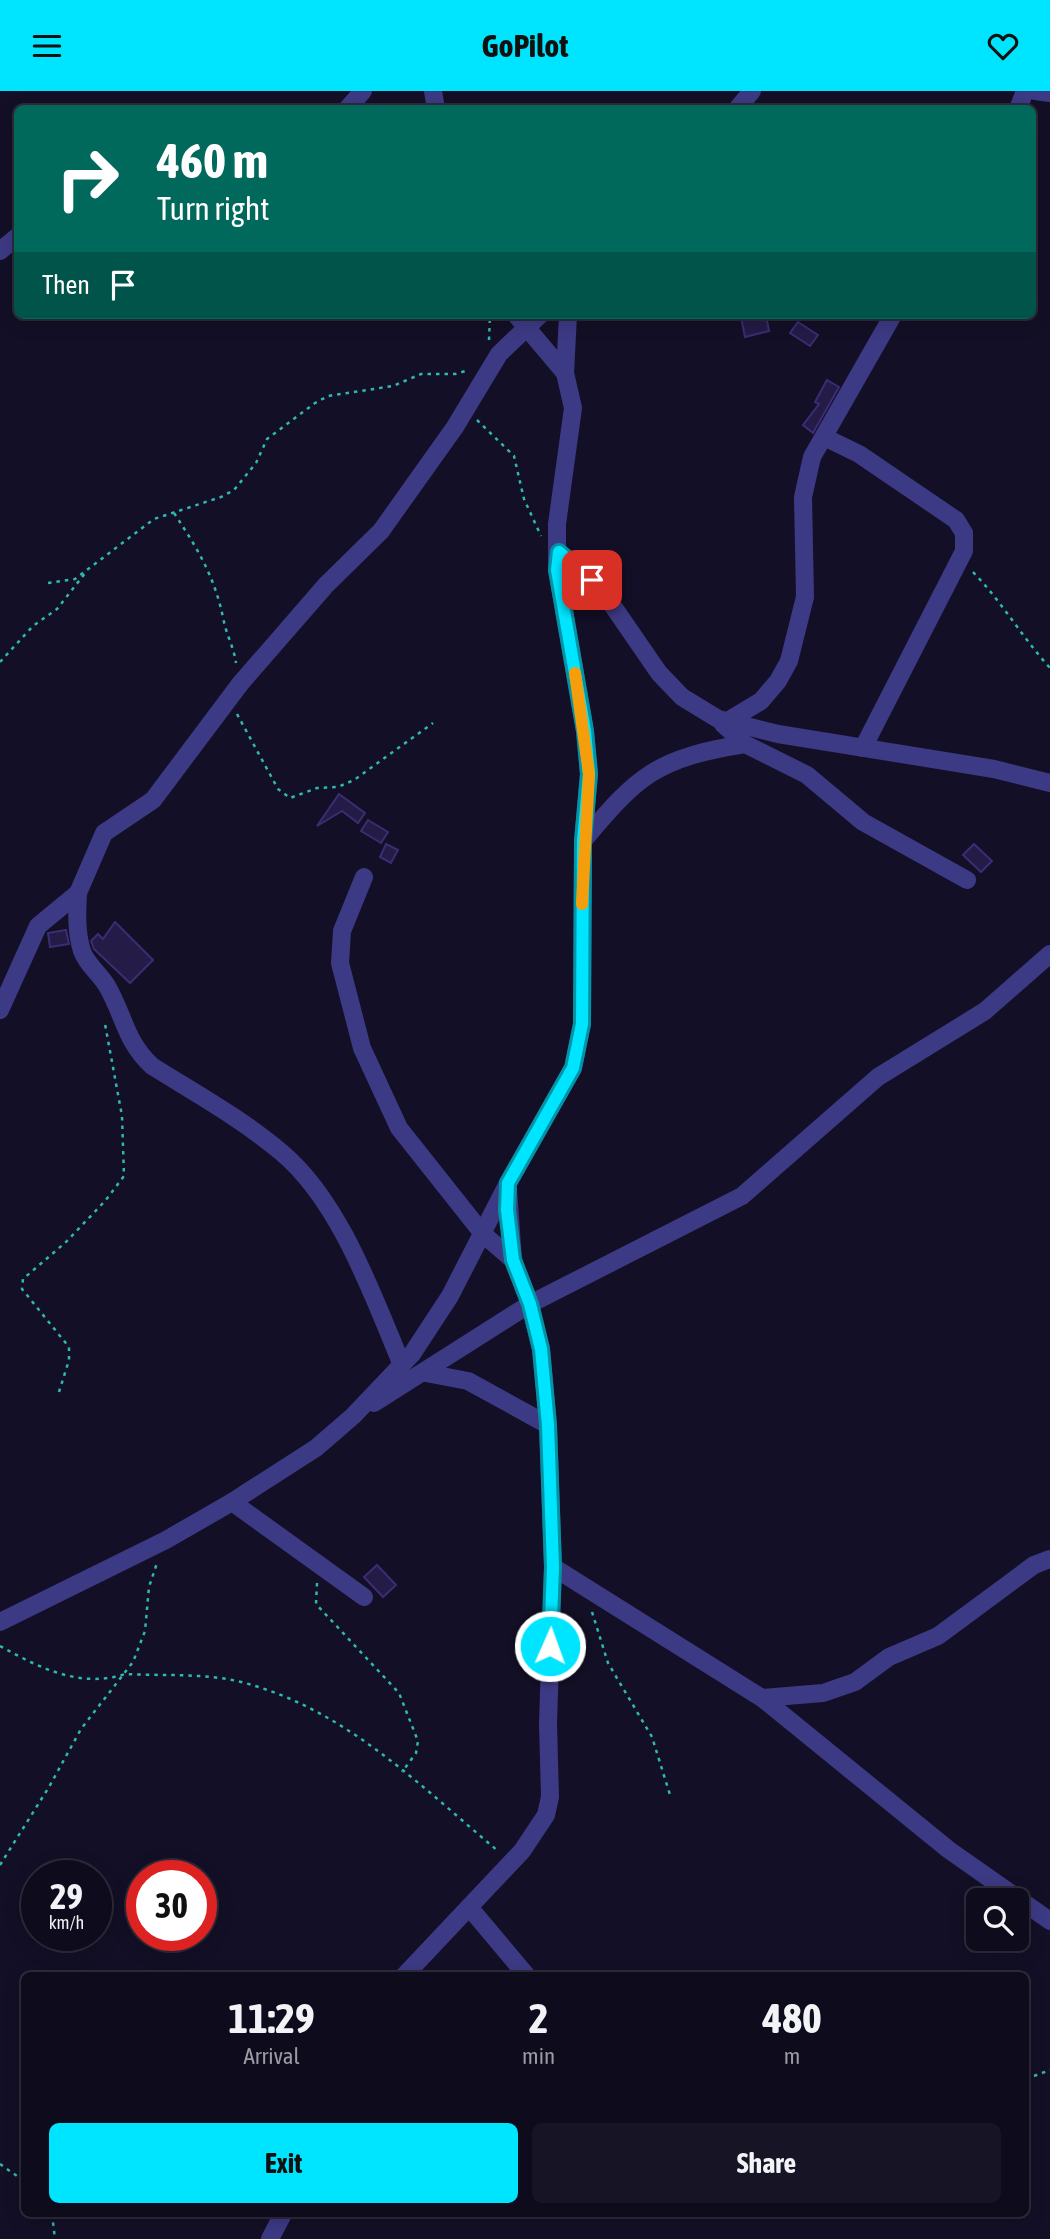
<!DOCTYPE html>
<html lang="en">
<head>
<meta charset="utf-8">
<style>
	body { margin:0; font-family:"Asap Condensed",sans-serif; background:#171425; color:#f1f3f6; height:100vh; display:flex; flex-direction:column; font-size:26px; white-space:nowrap }
	* { box-sizing:border-box; margin:0 }
	p { font-size:23px; color:#9b9ba3 }
	.icon { flex:none; width:38px; height:38px; fill:none; stroke:currentColor; stroke-width:2; stroke-linecap:round; stroke-linejoin:round }
	.map { position:relative; flex:1; overflow:hidden }
	.sheet { position:absolute; left:21px; top:1881px; width:1008px; height:245px; display:flex; flex-direction:column; background:#0e0b1c; border-radius:10px; box-shadow:0 4px 18px #0003,0 0 0 2px #2e2b3b }
	.sheet>* { flex:none }
	.guide { position:absolute; left:14px; top:14px; width:1022px; height:214px; border-radius:10px; box-shadow:0 4px 18px #0003,0 0 0 2px #2e2b3b; background:#00695c; color:#fff; overflow:hidden }
	.buttons { position:absolute; left:966px; top:1797px; display:grid; gap:14px }
	.buttons a { display:grid; place-items:center; width:63px; height:63px; border-radius:10px; background:#0e0b1c; box-shadow:0 4px 18px #0003,0 0 0 2px #2e2b3b; font-size:35px }
	.speed { position:absolute; left:21px; top:1769px; display:flex; gap:14px; font-size:35px; font-weight:700; text-align:center }
	.speed>* { display:grid; place-content:center; width:91px; height:91px; border-radius:50%; background:#0e0b1c; box-shadow:0 4px 18px #0003,0 0 0 2px #2e2b3b; line-height:1 }
	.speed small { font-size:18px; font-weight:400 }
	.speed .limit { border:10px solid #d22; background:#fff; color:#111 }
	.pin { position:absolute; display:grid; place-items:center; width:60px; height:60px; color:#fff; margin:-30px; border-radius:14px; box-shadow:0 4px 10px #0006 }
	.me { position:absolute; width:77px; margin:-38px; rotate:2deg; stroke-linejoin:round; filter:drop-shadow(0 0 5px #0008) }
	.turn { display:flex; align-items:center; gap:24px; height:147px; padding:0 28px; font-size:32px }
	.turn .icon { width:91px; height:91px; stroke-width:2.5 }
	.turn b { display:block; font-size:49px; line-height:60px }
	.then { display:flex; align-items:center; height:66px; padding:0 28px; background:#0003; gap:14px; font-size:26px }
	.eta { display:flex; justify-content:space-evenly; align-items:center; height:119px; text-align:center }
	.eta b { font-size:42px; font-weight:700; line-height:49px }
	.cta { display:flex; gap:14px; margin-top:auto; padding:14px 28px }
	.cta a { flex:1; height:80px; border-radius:10px; background:#00e5ff; color:#111; font-size:28px; font-weight:700; line-height:80px; text-align:center }
	.cta a+a { background:#171425; color:#f1f3f6 }
	header { display:flex; justify-content:space-between; align-items:center; height:91px; padding:0 28px; background:#00e5ff; color:#111; font-size:32px; font-weight:700 }
	.map>svg:first-child { display:block }
	.building { fill:#241b47; stroke:#3b2d73; stroke-width:2 }
	.lines { fill:none; stroke-linecap:round; stroke-linejoin:round }
	.path { stroke:#2fb8b0; stroke-width:2.5; stroke-dasharray:3.5 5; stroke-linecap:butt }
	.minor { stroke:#3d3a85; stroke-width:18 }
	.route-casing { stroke:#0095a6; stroke-width:18 }
	.route { stroke:#00e5ff; stroke-width:12 }
	.slow { stroke:#f59e0b; stroke-width:12 }
</style>
</head>
<body>
<header><svg class="icon" aria-label="menu" viewBox="0 0 24 24"><path d="M4 6h16M4 12h16M4 18h16"/></svg>GoPilot<svg class="icon" aria-label="heart" viewBox="0 0 24 24"><path d="M12 20l-8-8c-3-5 5-10 8-4 3-6 11-1 8 4z"/></svg></header>
<div class="map">
<svg width="1050" height="2148" viewBox="0 0 1050 2148">
	<rect width="100%" height="100%" fill="#130f26"/>
	<!-- building -->
	<g class="building">
		<path d="M766,224L769,240L745,246L741,226Z"/>
		<path d="M798,231L818,244L810,255L790,242Z"/>
		<path d="M827,289L839,296L813,342L803,334L819,313L815,311Z"/>
		<path d="M339,703L365,722L358,732L342,720L317,735Z"/>
		<path d="M368,729L388,741L381,752L361,740Z"/>
		<path d="M386,753L398,759L391,772L380,766Z"/>
		<path d="M974,753L992,770L981,781L963,764Z"/>
		<path d="M115,831L153,869L130,892L94,858L91,850L98,843L103,848Z"/>
		<path d="M66,839L69,853L50,856L48,842Z"/>
		<path d="M377,1474L396,1494L383,1506L364,1486Z"/>
	</g>
	<g class="lines">
		<!-- path -->
		<g class="path">
			<path d="M489,249L490,224"/>
			<path d="M477,329L514,365L524,408L541,445"/>
			<path d="M174,422C199,460 215,486 224,531C227,545 234,557 236,572"/>
			<path d="M973,481C1002,511 1022,546 1050,577"/>
			<path d="M48,492L75,488L154,428L221,406L234,399L256,372L267,348L315,312L328,305L393,295L421,283H455L469,279"/>
			<path d="M0,571L33,535L57,518L86,481"/>
			<path d="M237,623L278,698L290,707L317,697L338,696L354,689L433,632"/>
			<path d="M59,1301L69,1269V1256L22,1198L23,1188L66,1151L105,1110L124,1085L122,1025L105,933"/>
			<path d="M317,1492L316,1513L399,1602L418,1650L416,1662L402,1681"/>
			<path d="M592,1521L608,1572L652,1646L671,1707"/>
			<path d="M0,1555C38,1576 80,1598 125,1583C161,1585 201,1582 237,1590C342,1615 418,1693 498,1760"/>
			<path d="M0,1774L49,1696L81,1638L133,1571L145,1540L149,1496L157,1472"/>
			<path d="M1026,1988L1050,1979"/>
			<path d="M0,2073L24,2090"/>
			<path d="M52,2123L55,2148"/>
		</g>
		<!-- minor -->
		<g class="minor">
			<path d="M433,0L436,18"/>
			<path d="M1035,0L1050,2"/>
			<path d="M347,18L363,0"/>
			<path d="M737,18L752,0"/>
			<path d="M1018,18L1025,0"/>
			<path d="M0,160L18,145"/>
			<path d="M516,224L565,282"/>
			<path d="M824,346L859,363L956,429L964,442V460L863,657"/>
			<path d="M559,461L606,505L659,582L682,606L718,628L778,643L994,678L1050,692"/>
			<path d="M726,631L761,610L778,590L789,570L805,506L803,406L812,366L893,224"/>
			<path d="M723,633L745,653L807,684L863,731L967,789"/>
			<path d="M583,750C638,684 657,667 745,653"/>
			<path d="M364,786L342,840L340,872L362,957L399,1037L483,1143L513,1169"/>
			<path d="M78,802C77,821 76,841 82,860C87,874 100,883 107,895C124,924 125,950 152,975C195,1002 242,1028 281,1061C340,1110 373,1205 402,1274"/>
			<path d="M0,919L38,835L78,802L104,742L153,709L240,593L326,494L381,440L455,336L499,263L540,224"/>
			<path d="M426,1282L468,1290L548,1334"/>
			<path d="M374,1312L530,1213L742,1105L878,986L985,920L1050,863"/>
			<path d="M232,1411L364,1506"/>
			<path d="M553,1476L762,1607L949,1759L1050,1830"/>
			<path d="M0,1531L166,1449L232,1411L316,1357L353,1325L412,1263L450,1205L508,1092L573,977L582,933L583,750L589,683L585,640L557,479V433L573,317L565,282L568,224"/>
			<path d="M762,1607L823,1602L855,1591L889,1566L938,1545L1034,1474L1050,1468"/>
			<path d="M469,1816L527,1885"/>
			<path d="M404,1885L522,1760L546,1724L550,1706L548,1633L553,1476L548,1334L541,1258L530,1213L513,1169L508,1099"/>
			<path d="M270,2148L283,2123"/>
		</g>
	</g>
	<g class="lines">
		<defs>
			<path id="route" d="M550,1555L553,1476L548,1334L541,1258L530,1213L513,1169L507,1119L508,1092L573,977L582,933L583,750L589,683L585,640L557,479L559,461L592,489"/>
		</defs>
		<!-- route casing -->
		<use href="#route" class="route-casing"/>
		<!-- route -->
		<use href="#route" class="route"/>
		<!-- slow -->
		<path class="slow" d="M575,582L589,683L582,813"/>
	</g>
</svg>
<div class="buttons">
<a><svg class="icon" aria-label="search" viewBox="0 0 24 24"><circle cx="10" cy="10" r="6"/><path d="M15 15l6 6"/></svg></a>
</div>
<div class="speed"><div>29<small>km/h</small></div><div class="limit">30</div></div>
<div class="pin" style="left:592px;top:489px;background:#d93025"><svg class="icon" aria-label="arrive" viewBox="0 0 24 24"><path d="M6 21V4h12l-3 4 3 4H6"/></svg></div>
<svg class="me" style="left:550px;top:1555px" viewBox="-20 -20 40 40"><circle r="17" fill="#00e5ff" stroke="#fff" stroke-width="3"/><path d="M0-11L8 9 0 5-8 9z" fill="#fff"/></svg>
<div class="guide">
<div class="turn"><svg class="icon" aria-label="right" viewBox="0 0 24 24"><path d="M7 20v-9h11M14 6l5 5-5 5"/></svg><div><b>460 m</b>Turn right</div></div>
<div class="then">Then<svg class="icon" aria-label="arrive" viewBox="0 0 24 24"><path d="M6 21V4h12l-3 4 3 4H6"/></svg></div>
</div>
<section class="sheet">
<div class="eta">
<div><b>11:29</b><p>Arrival</p></div>
<div><b>2</b><p>min</p></div>
<div><b>480</b><p>m</p></div>
</div>
<div class="cta"><a>Exit</a><a>Share</a></div>
</section>
</div>
</body>
</html>
